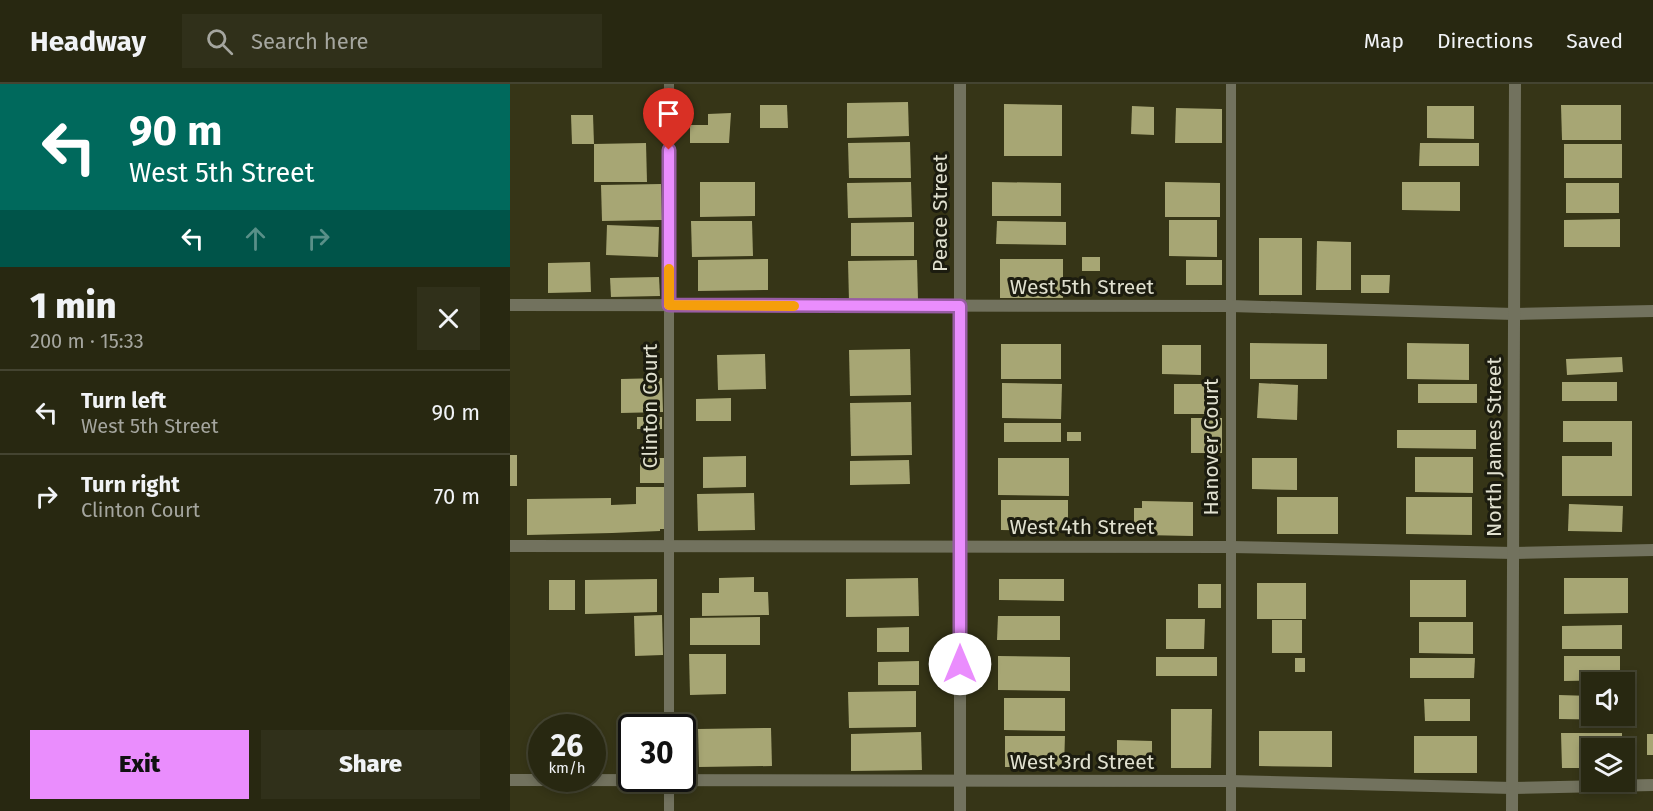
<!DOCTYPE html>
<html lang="en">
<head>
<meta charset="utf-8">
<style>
	body { margin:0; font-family:"Fira Sans",sans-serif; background:#30301a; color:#f1f3f6; height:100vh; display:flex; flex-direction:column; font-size:22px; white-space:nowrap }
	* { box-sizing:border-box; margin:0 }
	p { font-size:20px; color:#a5a69f }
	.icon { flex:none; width:33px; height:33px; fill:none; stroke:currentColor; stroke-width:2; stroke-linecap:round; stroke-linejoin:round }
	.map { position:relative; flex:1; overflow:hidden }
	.drawer { display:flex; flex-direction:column; background:#282811; width:510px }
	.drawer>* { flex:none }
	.banner { background:#00695c; color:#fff; overflow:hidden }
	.tools { position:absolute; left:1071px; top:588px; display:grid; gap:12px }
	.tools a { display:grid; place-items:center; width:54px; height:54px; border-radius:0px; background:#282811; box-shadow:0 3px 9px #0003,0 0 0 2px #444431; font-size:30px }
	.speed { position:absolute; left:18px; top:630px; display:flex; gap:12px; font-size:30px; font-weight:700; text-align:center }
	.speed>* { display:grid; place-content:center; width:78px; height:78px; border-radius:50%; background:#282811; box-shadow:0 3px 9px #0003,0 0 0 2px #444431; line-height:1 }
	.speed small { font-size:15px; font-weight:400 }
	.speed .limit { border:3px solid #111; border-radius:9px; background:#fff; color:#111 }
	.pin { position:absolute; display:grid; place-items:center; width:51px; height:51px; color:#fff; margin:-62px -26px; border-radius:50% 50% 50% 0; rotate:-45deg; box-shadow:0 0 6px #0007 }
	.pin .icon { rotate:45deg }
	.me { position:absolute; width:66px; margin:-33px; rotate:0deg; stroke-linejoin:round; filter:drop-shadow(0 0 4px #0008) }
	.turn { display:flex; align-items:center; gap:21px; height:126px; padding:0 30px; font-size:27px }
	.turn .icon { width:78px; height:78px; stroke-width:2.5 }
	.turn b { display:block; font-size:42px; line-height:51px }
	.lanes { display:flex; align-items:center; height:57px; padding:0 30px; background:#0003; justify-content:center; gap:30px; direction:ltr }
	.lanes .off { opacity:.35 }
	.round { display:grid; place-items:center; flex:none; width:63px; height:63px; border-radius:0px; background:#30301a }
	.summary { display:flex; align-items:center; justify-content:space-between; height:102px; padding:0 30px }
	h1 { font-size:36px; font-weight:800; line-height:45px }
	.action { display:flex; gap:12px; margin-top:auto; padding:12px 30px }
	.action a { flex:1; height:69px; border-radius:0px; background:#ea8dfd; color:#111; font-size:24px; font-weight:800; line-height:69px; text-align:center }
	.action a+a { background:#30301a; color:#f1f3f6 }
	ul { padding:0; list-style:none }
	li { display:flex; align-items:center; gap:18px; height:84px; padding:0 30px; border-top:2px solid #444431 }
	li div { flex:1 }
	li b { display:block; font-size:22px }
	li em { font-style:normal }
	header { display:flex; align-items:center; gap:36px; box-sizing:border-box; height:84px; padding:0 30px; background:#282811; border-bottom:2px solid #444431 }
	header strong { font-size:28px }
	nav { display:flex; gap:33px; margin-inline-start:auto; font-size:21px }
	.search { width:420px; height:54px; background:#30301a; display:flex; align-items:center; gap:15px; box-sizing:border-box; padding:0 21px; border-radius:0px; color:#a5a69f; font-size:22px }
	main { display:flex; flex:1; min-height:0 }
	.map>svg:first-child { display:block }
	.building { fill:#a7a674 }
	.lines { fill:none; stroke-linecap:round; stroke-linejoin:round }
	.lane { stroke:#72725e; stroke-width:10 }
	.street { stroke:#72725e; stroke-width:12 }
	.route-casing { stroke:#985ca4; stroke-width:15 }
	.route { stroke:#ea8dfd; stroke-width:10 }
	.slow { stroke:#f59e0b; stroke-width:10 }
	.labels { text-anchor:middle; stroke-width:6; stroke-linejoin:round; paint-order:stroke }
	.street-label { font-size:21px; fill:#e1e1d0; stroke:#1c1c0f }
</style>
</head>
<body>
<header>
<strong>Headway</strong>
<div class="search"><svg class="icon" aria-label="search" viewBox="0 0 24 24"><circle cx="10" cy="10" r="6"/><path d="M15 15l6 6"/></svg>Search here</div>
<nav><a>Map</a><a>Directions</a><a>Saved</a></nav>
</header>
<main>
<section class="drawer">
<div class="banner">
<div class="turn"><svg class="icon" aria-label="left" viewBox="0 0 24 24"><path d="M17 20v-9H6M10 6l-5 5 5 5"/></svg><div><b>90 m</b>West 5th Street</div></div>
<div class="lanes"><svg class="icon" aria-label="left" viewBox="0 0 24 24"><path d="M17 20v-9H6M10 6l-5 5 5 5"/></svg><svg class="icon off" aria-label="ahead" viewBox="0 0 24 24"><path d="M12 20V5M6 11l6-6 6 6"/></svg><svg class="icon off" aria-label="right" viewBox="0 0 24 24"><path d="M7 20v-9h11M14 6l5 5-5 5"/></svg></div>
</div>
<div class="summary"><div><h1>1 min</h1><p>200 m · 15:33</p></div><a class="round"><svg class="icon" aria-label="close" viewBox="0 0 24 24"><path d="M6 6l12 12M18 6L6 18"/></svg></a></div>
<ul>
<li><svg class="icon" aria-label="left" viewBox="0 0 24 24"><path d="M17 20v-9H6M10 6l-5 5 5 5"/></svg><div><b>Turn left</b><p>West 5th Street</p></div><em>90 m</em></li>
<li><svg class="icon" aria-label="right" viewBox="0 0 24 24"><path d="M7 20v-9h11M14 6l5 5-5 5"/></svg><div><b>Turn right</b><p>Clinton Court</p></div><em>70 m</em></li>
</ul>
<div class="action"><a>Exit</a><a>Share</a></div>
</section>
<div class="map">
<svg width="1143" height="727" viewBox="0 0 1143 727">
	<rect width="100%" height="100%" fill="#363517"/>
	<!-- building -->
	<g class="building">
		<path d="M398,18L399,52L337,54V19Z"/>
		<path d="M494,20L552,21V72H494Z"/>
		<path d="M250,21H277L278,44H250Z"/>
		<path d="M1051,21H1111V56H1052Z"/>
		<path d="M622,22L644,23V51L621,50Z"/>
		<path d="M917,22H964V55L917,54Z"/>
		<path d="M666,24L712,25V59H665Z"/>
		<path d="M221,29L219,59H180V41H198V30Z"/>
		<path d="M61,31H83L84,60H62Z"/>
		<path d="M400,58L401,94H339L338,59Z"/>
		<path d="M136,59L137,98H84V60Z"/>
		<path d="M910,59H969V82H909Z"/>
		<rect x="1054" y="60" width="58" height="34"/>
		<path d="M190,98H245V132L190,133Z"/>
		<path d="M401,98L402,133L338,134L337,99Z"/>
		<path d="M482,98L551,99V132H482Z"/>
		<path d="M655,98L710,99V133H655Z"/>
		<path d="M892,98H950V127L892,126Z"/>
		<rect x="1056" y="99" width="53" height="30"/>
		<path d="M151,100L152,136L92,137L91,101Z"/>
		<path d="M1110,135V163H1054V136Z"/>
		<path d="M659,136H707V173L659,172Z"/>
		<path d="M181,137H242L243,172L182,173Z"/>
		<path d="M487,137L556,138V161L486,160Z"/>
		<path d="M404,138V172H341V139Z"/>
		<path d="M97,141L149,143L148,173L96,171Z"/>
		<rect x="749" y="154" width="43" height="57"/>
		<path d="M807,157L841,158V206H806Z"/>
		<rect x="572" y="173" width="18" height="14"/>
		<path d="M258,175V206L188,207V176Z"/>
		<rect x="490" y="175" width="63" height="39"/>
		<path d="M407,176L408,216L339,217L338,177Z"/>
		<rect x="676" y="176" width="36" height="25"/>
		<path d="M80,178L81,208L38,209V179Z"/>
		<path d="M851,191H880L879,209H851Z"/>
		<path d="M149,193L150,212L101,213L100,194Z"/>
		<path d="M740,259L817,260V295H740Z"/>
		<path d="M897,259L959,260V296L897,295Z"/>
		<rect x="491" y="260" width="60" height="35"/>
		<path d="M652,261H691V291L652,290Z"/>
		<path d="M400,265L401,311L340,312L339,266Z"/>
		<path d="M255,270L256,305L208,306L207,271Z"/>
		<path d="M1112,273L1113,288L1057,291L1056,275Z"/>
		<path d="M152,294L153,328L111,329V295Z"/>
		<rect x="1052" y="298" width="55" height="19"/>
		<path d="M492,299L552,300L551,335L492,334Z"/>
		<path d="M749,299L788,301L787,336L747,334Z"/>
		<rect x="664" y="300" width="31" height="30"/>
		<rect x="908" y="300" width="59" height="19"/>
		<path d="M221,314V337H186V315Z"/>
		<path d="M401,318L402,371L341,372L340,319Z"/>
		<rect x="127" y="333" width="25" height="12"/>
		<rect x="681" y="334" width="31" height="35"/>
		<path d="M1053,337H1122V412H1052V372H1102V358H1053Z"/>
		<rect x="494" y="339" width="57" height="19"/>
		<path d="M887,346H966V365L887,364Z"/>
		<rect x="557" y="348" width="14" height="9"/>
		<rect x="0" y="371" width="7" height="31"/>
		<path d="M236,372V403L193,404V373Z"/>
		<path d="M905,373H963V409L905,408Z"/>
		<rect x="130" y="374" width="24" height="25"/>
		<path d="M488,374H559V412L488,411Z"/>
		<path d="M742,374H787V406L742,405Z"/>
		<path d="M399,376L400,400L340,401V377Z"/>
		<path d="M126,403H155V445H150V447L102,449L17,451V415L101,414V421L126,420Z"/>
		<path d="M244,409L245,446L188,447L187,410Z"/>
		<rect x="767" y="413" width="61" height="37"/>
		<path d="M896,413H962V451L896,450Z"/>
		<path d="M491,416H558V447L491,446Z"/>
		<path d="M632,417L683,418V452L632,451V447H624V424H632Z"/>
		<path d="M1059,420L1113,422L1112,448L1058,447Z"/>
		<path d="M244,493V508H258L259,531L192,532V509H209V494Z"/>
		<path d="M408,494L409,532L336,533V495Z"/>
		<path d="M1054,494H1118V529L1054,530Z"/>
		<path d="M147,495V528L75,530V496Z"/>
		<path d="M489,495H554V517L489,516Z"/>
		<rect x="39" y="496" width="26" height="30"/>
		<rect x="900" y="496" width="56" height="37"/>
		<rect x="747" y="499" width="49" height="36"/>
		<rect x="688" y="500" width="23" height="24"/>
		<path d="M152,531L153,571L125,572L124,532Z"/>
		<path d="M488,532H550V556H487Z"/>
		<path d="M250,533V561H180V534Z"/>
		<path d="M656,535H695L694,565H656Z"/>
		<rect x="762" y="536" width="30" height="33"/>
		<path d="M909,538H963V570L909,569Z"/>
		<path d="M1112,541V565H1052V542Z"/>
		<path d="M399,543V568H367V544Z"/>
		<path d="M179,570H216V610L180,611Z"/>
		<path d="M488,572L560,573V607L488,606Z"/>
		<path d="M1054,572H1110V596L1054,597Z"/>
		<rect x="646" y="573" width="61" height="19"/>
		<rect x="785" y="574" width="10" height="14"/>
		<path d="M900,574H965L964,594H900Z"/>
		<path d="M409,577V601H368V578Z"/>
		<path d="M406,607V643L339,644L338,608Z"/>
		<path d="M1049,611L1082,612V632H1114V636L1049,635Z"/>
		<path d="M494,614H555V647L494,646Z"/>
		<path d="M914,615H960V637H915Z"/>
		<path d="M661,625H702L701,684H661Z"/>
		<path d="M261,644L262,682L189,683L188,645Z"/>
		<path d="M749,647H822V683L749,682Z"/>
		<path d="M411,648L412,686L341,687V650Z"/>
		<path d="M1051,649H1112V664H1082V684H1052Z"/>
		<rect x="1137" y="650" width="6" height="21"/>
		<path d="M495,652H555L554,683H495Z"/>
		<rect x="904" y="652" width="63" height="37"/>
		<path d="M607,656L642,657V684H607Z"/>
	</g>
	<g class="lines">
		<!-- lane -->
		<g class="lane">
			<path d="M721,0V727"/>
			<path d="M159,644V0"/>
			<path d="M159,727V694"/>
		</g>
		<!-- street -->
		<g class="street">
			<path d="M0,221L721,222L1004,230L1143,227"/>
			<path d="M0,462L721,463L1003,469L1143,466"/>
			<path d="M0,696L720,697L1002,704L1143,701"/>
			<path d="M450,727V0"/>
			<path d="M1002,727L1005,0"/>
		</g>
	</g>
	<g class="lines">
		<defs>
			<path id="route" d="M159,66V221L450,222V580"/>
		</defs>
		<!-- route casing -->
		<use href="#route" class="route-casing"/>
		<!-- route -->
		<use href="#route" class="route"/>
		<!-- slow -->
		<path class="slow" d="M159,185V221L284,222"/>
	</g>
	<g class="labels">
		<!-- street labels -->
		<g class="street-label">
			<text transform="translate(430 129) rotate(-90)" y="7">Peace Street</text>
			<text x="572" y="210">West 5th Street</text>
			<text transform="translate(140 322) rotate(-90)" y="7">Clinton Court</text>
			<text transform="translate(701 363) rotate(-90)" y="7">Hanover Court</text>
			<text transform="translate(984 363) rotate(-90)" y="7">North James Street</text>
			<text x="572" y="450">West 4th Street</text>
			<text x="572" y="685">West 3rd Street</text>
		</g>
	</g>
</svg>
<div class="tools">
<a><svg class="icon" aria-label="sound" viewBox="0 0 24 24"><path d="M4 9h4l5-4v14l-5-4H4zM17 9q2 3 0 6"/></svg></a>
<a><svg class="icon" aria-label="layers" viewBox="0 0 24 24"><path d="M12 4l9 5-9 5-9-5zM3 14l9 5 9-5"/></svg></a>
</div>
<div class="speed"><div>26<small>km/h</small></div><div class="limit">30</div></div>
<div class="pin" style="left:159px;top:66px;background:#d93025"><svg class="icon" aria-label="arrive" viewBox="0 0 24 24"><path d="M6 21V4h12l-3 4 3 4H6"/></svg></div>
<svg class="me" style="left:450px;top:580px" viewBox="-20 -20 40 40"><circle r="19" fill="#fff"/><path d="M0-13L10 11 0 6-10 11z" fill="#ea8dfd"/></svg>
</div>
</main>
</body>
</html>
